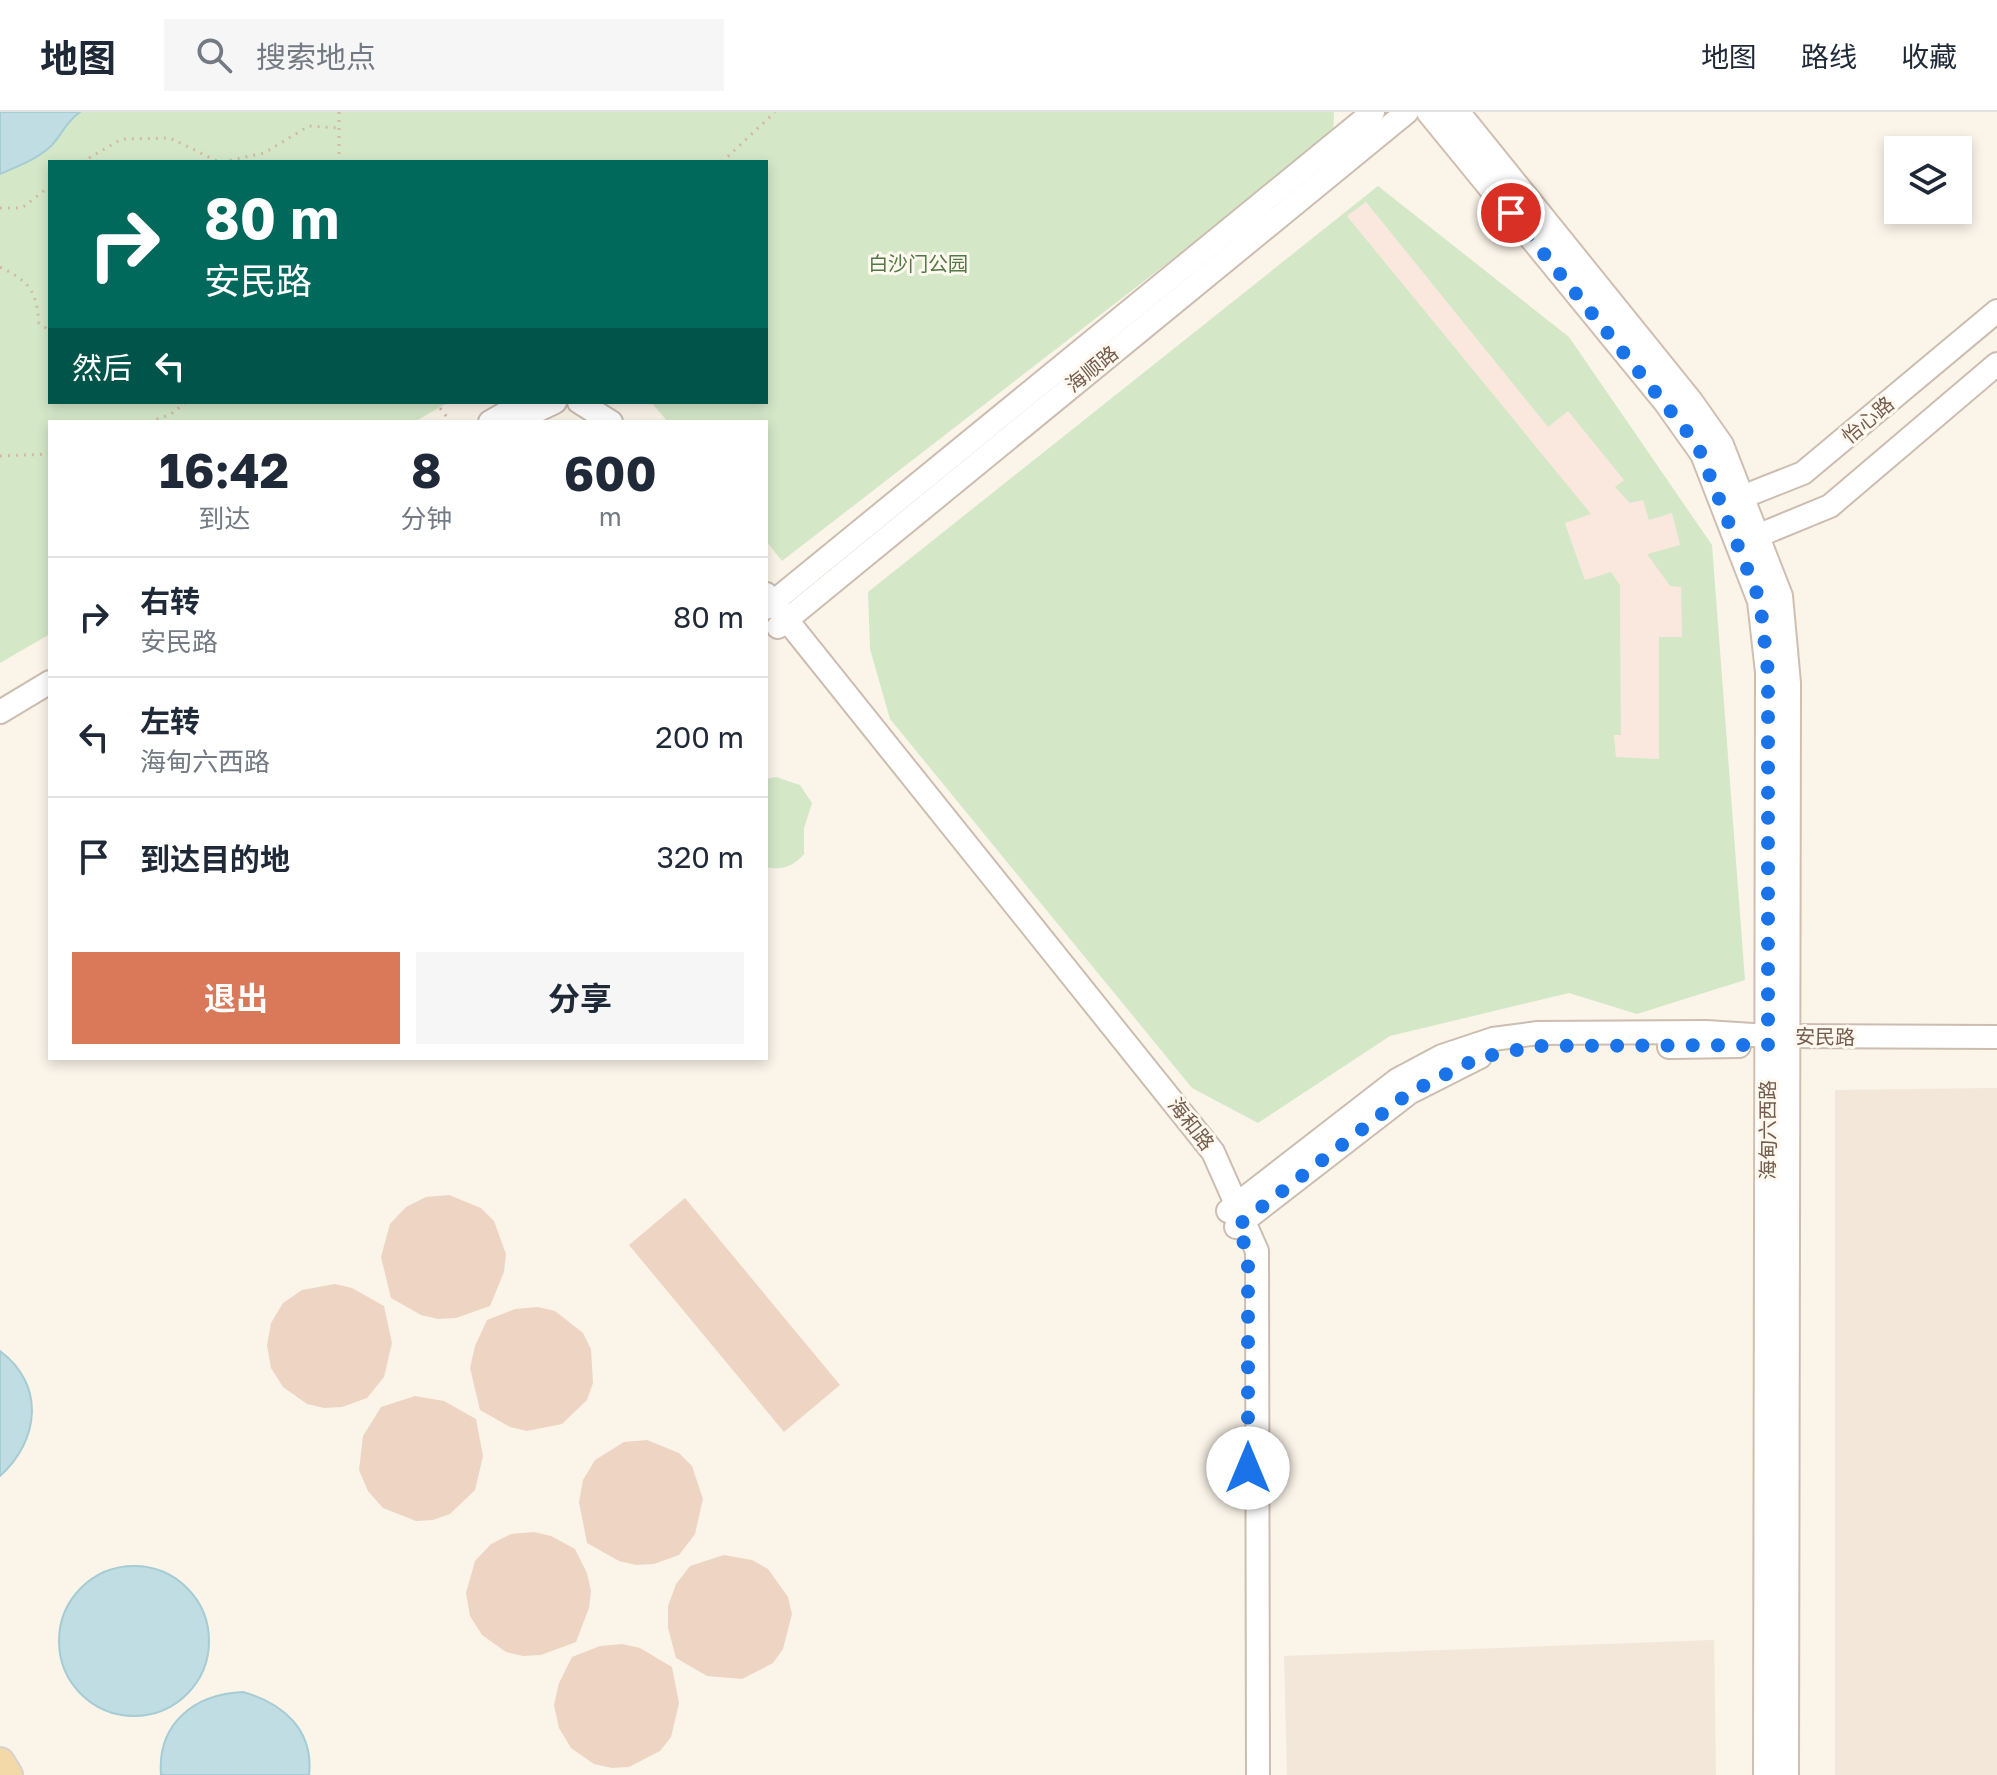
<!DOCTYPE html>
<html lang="zh">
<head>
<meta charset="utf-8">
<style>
	body { margin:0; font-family:"Golos Text","Noto Sans SC",sans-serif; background:#f6f6f7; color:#1f2937; height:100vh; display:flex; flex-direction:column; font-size:30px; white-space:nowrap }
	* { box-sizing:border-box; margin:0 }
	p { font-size:26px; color:#747a83 }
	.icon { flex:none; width:44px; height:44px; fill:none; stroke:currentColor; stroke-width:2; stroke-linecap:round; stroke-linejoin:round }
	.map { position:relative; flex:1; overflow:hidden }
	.panel { position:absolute; left:48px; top:308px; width:720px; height:640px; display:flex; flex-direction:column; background:#fff; border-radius:0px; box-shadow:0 4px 12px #0003 }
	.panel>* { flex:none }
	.guide { position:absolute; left:48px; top:48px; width:720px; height:244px; border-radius:0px; box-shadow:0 4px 12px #0003; background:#00695c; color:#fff; overflow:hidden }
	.tools { position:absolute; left:1884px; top:24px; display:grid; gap:16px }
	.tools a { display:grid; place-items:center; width:88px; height:88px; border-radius:0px; background:#fff; box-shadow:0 4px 12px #0003; font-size:40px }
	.pin { position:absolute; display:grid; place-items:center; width:68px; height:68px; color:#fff; margin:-34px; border:4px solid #fff; border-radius:50%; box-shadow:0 2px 8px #0007 }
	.me { position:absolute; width:88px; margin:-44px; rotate:0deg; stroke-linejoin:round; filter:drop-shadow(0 0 6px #0008) }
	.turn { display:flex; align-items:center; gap:28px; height:168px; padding:0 24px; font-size:36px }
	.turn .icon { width:104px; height:104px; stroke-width:2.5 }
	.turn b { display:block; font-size:56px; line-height:68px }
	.then { display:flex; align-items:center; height:76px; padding:0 24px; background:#0003; gap:16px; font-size:30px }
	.eta { display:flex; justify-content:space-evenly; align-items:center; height:136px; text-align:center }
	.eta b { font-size:48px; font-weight:700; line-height:56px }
	.action { display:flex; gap:16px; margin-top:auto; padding:16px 24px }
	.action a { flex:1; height:92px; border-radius:0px; background:#da7959; color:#fff; font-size:32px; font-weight:700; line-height:92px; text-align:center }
	.action a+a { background:#f6f6f7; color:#1f2937 }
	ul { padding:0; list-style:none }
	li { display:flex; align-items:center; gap:24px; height:120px; padding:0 24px; border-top:2px solid #e0e1e3 }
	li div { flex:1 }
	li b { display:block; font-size:30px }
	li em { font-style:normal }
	header { display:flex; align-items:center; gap:48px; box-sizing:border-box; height:112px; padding:0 40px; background:#fff; border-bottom:2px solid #e0e1e3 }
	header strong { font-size:38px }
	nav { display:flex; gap:44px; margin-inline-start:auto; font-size:28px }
	.search { width:560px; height:72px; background:#f6f6f7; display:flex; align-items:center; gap:20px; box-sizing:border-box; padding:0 28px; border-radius:0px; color:#747a83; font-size:30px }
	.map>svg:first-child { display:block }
	.residential { fill:#f2e7d8 }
	.commercial { fill:#fae7de }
	.green { fill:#d4e8c8; fill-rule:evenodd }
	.water { fill:#bfdde3; stroke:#a6ccd4; stroke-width:2 }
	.building { fill:#eed5c3 }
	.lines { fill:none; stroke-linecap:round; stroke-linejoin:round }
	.tertiary-casing { stroke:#ccbdb0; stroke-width:26 }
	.secondary-casing { stroke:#d0bfb0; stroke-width:28 }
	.primary-casing { stroke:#d8d2ce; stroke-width:32 }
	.path { stroke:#d3b9a6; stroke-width:3; stroke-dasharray:2 6; stroke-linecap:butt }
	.tertiary { stroke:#fff; stroke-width:22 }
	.secondary { stroke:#fff; stroke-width:24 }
	.primary { stroke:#f3d9a8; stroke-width:28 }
	.route { stroke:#1a73e8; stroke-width:14; stroke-dasharray:0 25.2 }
	.labels { text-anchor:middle; stroke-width:6; stroke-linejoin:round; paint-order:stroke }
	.park-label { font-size:20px; fill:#547848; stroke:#fef8ef }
	.street-label { font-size:20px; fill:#735d4f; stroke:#fef8ef }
</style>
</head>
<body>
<header>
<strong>地图</strong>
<div class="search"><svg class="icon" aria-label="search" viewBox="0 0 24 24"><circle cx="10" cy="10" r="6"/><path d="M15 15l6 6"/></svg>搜索地点</div>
<nav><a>地图</a><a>路线</a><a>收藏</a></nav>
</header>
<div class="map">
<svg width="1997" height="1663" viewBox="0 0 1997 1663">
	<rect width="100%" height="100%" fill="#fbf4e9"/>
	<!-- residential -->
	<g class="residential">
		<path d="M1997,976V1663H1835V978Z"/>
		<path d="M1714,1528L1716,1663H1287L1284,1544Z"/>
	</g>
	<!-- commercial -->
	<path class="commercial" d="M1366,90L1548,314L1567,298L1643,388L1672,400L1680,433L1648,442L1670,474H1681L1683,526L1659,525V647L1616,646L1614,622L1621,623L1620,473L1585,468L1565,410L1590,402L1347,104Z"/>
	<!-- green -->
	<g class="green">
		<path d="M0,0H1334L1333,23L782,449L766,429V310H668L651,290H766V50H50V290H449L414,310H50V522L0,551Z"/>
		<path d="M1378,74L1569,225L1712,433L1745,868L1637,902L1569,881L1390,924L1258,1011L1192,976L890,607L870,537L868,480ZM1366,90L1548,315L1568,299L1624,368L1615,375L1630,391L1643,388L1649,408L1672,401L1680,433L1647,442L1670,474L1681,475L1682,525H1659V647L1616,645L1614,623H1621L1620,473L1611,460L1585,468L1565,411L1591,402L1347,104Z"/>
		<path d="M776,665L800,673L812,691L804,716V742C794,754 781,759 766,755V667Z"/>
	</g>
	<!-- water -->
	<g class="water">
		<path d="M0,0H80C64,12 62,23 51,34C36,48 18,54 0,62Z"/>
		<path d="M0,1239C46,1273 39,1329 0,1364Z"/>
		<circle cx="134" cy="1529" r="75"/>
		<path d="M243,1580C283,1591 314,1618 309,1663H161C157,1611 195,1582 243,1580Z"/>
	</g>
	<!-- building -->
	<g class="building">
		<path d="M449,1083L481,1096L494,1109L506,1142L504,1160L490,1194L456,1206L438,1207L421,1203L391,1186L381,1145L390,1112L406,1095L426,1085Z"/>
		<path d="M685,1086L840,1273L784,1320L629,1133Z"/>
		<path d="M335,1172L352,1176L384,1194L392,1231L384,1265L367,1286L342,1295L324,1296L307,1292L283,1275L271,1256L267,1233L271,1211L283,1191L302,1178Z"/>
		<path d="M538,1195L555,1199L583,1221L591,1237L593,1271L587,1288L562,1312L527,1319L510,1315L480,1298L470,1256L475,1234L487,1208L515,1197Z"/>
		<path d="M415,1284L444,1289L476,1307L483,1344L475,1378L450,1402L433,1408L416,1409L383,1396L368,1379L359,1358L363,1324L381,1295Z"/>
		<path d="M647,1328L679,1341L692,1354L703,1387L695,1422L679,1443L654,1452L636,1453L619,1449L587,1431L579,1390L583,1368L595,1348L624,1330Z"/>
		<path d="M534,1420L551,1424L575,1437L587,1461L591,1479L589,1496L576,1530L541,1543L523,1544L506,1540L482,1523L470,1504L466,1481L475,1449L491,1432L511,1422Z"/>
		<path d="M724,1443L752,1448L768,1457L788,1485L792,1502L783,1537L773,1551L742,1567L707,1564L676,1546L668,1516V1494L676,1472L690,1454Z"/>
		<path d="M622,1532L640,1536L672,1555L679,1591L671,1625L660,1639L629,1655L612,1656L594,1652L571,1636L559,1616L554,1593L559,1571L572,1545L600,1534Z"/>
	</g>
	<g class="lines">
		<defs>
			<g id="tertiary">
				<path d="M579,290L611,310"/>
				<path d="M490,310L523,291"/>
				<path d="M513,310L555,290"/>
				<path d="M1727,391L1803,361L1997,199"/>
				<path d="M1740,431L1830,394L1997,252"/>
				<path d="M766,482L1213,1040L1257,1139L1258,1663"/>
				<path d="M766,496L1373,0"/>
				<path d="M778,515L1407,0"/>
				<path d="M0,600L50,570"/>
				<path d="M1669,935L1739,934"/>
				<path d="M1228,1099L1397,968L1442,944L1493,927L1538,921L1706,920L1768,924L1997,925"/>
				<path d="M1236,1115L1409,981L1480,945"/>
			</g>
			<g id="secondary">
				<path d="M1429,0L1666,290L1703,342L1760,489L1768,560L1766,1663"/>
				<path d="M1457,0L1690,289L1721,333L1780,484L1788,571L1786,1663"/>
			</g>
			<path id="primary" d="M0,1650L8,1663"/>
		</defs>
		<!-- tertiary casing -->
		<use href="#tertiary" class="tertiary-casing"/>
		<!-- secondary casing -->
		<use href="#secondary" class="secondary-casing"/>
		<!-- primary casing -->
		<use href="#primary" class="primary-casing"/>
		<!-- path -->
		<g class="path">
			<path d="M82,50L122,27L170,26L219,50"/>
			<path d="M222,50L264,41L309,14L341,16"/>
			<path d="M339,50V0"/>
			<path d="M722,50L775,0"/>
			<path d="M0,96H22L50,74"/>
			<path d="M0,155C30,170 36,178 39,211L50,219"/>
			<path d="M435,290L451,310"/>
			<path d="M149,310L171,302L186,290"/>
			<path d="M0,344L50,342"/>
		</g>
		<!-- tertiary -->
		<use href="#tertiary" class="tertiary"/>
		<!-- secondary -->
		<use href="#secondary" class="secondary"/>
		<!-- primary -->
		<use href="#primary" class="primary"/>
	</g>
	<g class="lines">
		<!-- route -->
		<path class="route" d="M1248,1356V1139L1236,1115L1409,981L1478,946L1536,934L1768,933V560L1760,489L1697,332L1511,101"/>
	</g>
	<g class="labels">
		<!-- park labels -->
		<g class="park-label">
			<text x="918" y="159">白沙门公园</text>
		</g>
		<!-- street labels -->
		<g class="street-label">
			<text transform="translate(1092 257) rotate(-39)" y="7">海顺路</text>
			<text transform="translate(1868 308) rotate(-40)" y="7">怡心路</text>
			<text transform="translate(1825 925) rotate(1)" y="7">安民路</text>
			<text transform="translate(1191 1012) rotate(52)" y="7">海和路</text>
			<text transform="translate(1768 1018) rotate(-90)" y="7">海甸六西路</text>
		</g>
	</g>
</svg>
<div class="tools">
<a><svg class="icon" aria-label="layers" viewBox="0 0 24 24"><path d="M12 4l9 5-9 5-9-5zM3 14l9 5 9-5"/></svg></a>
</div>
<div class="pin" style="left:1511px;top:101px;background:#d93025"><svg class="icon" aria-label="arrive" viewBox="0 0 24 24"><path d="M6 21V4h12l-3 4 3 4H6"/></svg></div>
<svg class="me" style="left:1248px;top:1356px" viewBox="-20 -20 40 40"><circle r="19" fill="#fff"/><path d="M0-13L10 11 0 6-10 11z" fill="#1a73e8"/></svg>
<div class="guide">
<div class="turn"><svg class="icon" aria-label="right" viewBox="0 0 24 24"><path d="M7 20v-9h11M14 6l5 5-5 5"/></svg><div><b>80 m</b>安民路</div></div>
<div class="then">然后<svg class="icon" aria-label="left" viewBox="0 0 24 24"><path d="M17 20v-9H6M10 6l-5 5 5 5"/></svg></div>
</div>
<section class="panel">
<div class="eta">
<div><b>16:42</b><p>到达</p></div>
<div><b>8</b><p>分钟</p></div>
<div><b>600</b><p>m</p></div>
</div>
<ul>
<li><svg class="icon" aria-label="right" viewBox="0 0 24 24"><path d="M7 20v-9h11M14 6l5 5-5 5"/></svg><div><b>右转</b><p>安民路</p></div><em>80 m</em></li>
<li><svg class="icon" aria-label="left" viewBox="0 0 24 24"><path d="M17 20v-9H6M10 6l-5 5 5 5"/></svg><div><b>左转</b><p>海甸六西路</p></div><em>200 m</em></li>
<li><svg class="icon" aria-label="arrive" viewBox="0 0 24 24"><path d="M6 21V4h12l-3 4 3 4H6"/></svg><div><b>到达目的地</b></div><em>320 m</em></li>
</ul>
<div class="action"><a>退出</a><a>分享</a></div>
</section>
</div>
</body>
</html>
